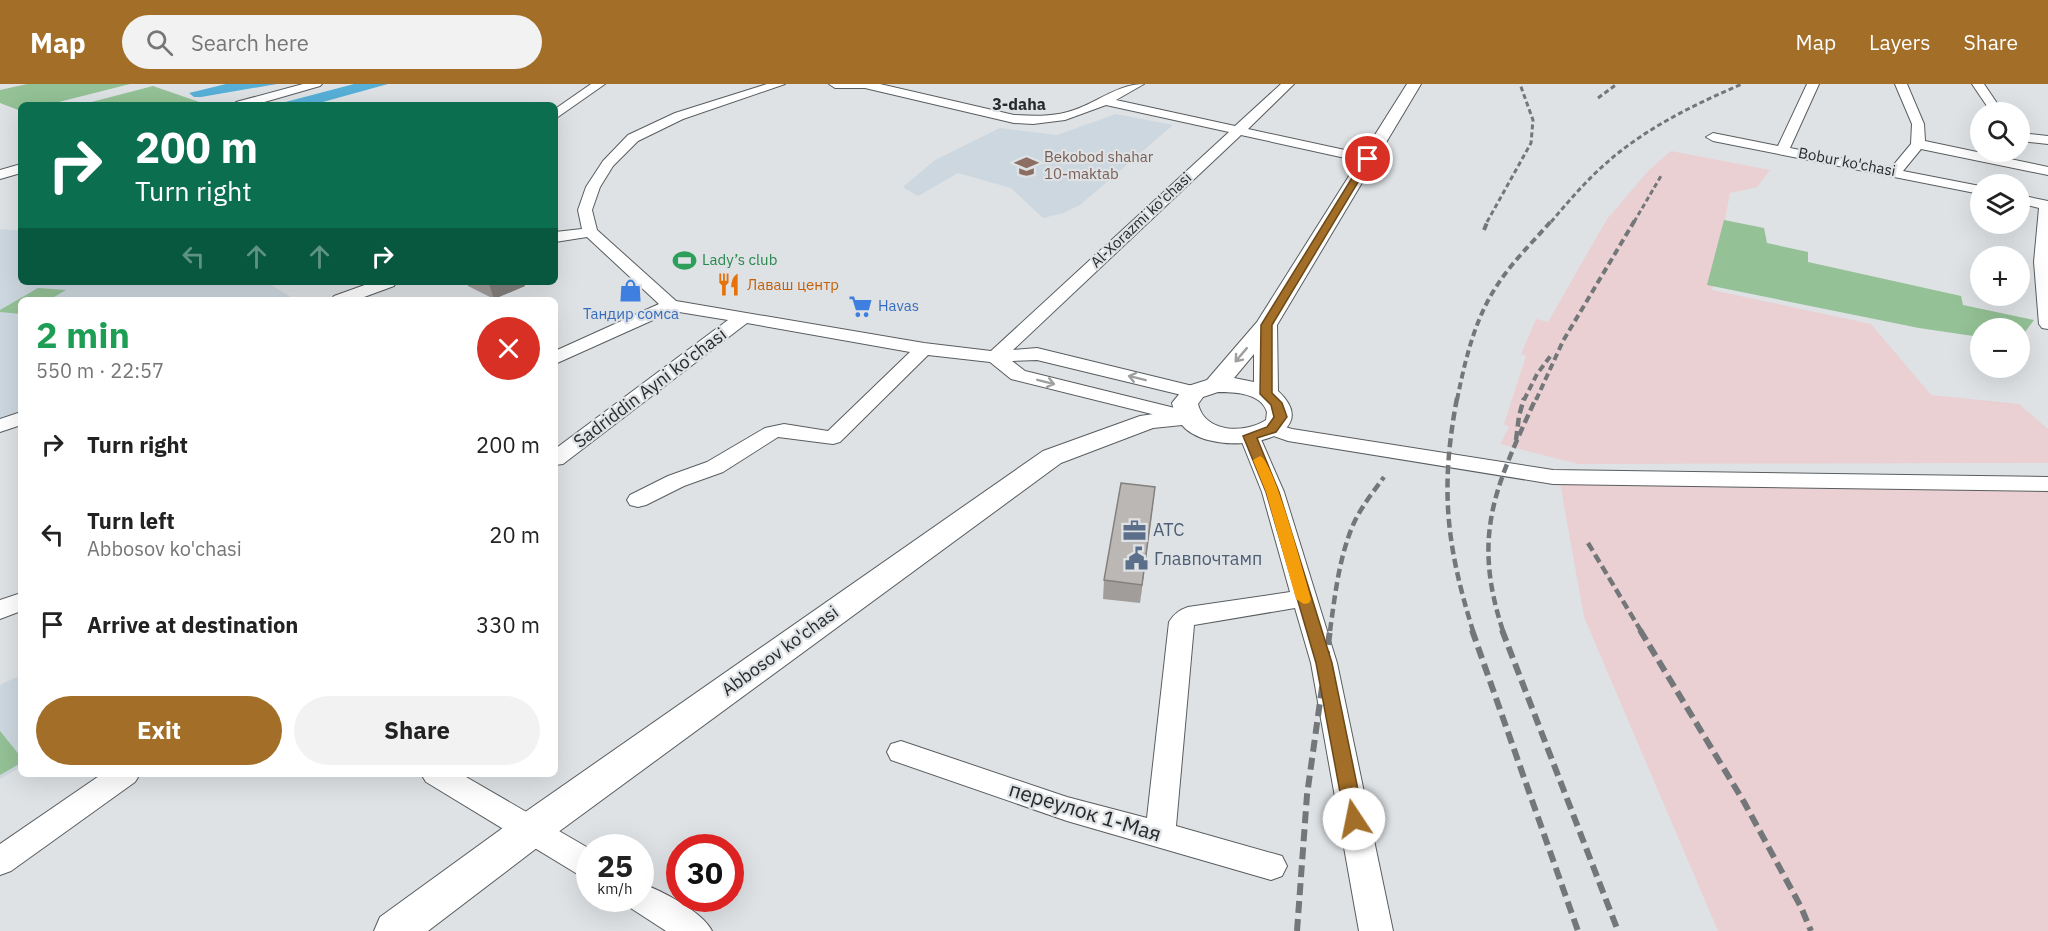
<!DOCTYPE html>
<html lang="en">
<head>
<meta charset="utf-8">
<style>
	body { margin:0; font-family:"IBM Plex Sans",sans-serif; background:#f2f2f2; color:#222; height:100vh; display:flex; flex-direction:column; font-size:22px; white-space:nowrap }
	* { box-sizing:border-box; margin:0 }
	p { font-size:20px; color:#767676 }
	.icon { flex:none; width:33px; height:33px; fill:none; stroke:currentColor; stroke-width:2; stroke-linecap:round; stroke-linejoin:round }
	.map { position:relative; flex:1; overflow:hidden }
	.panel { position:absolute; left:18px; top:213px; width:540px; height:480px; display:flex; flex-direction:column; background:#fff; border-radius:9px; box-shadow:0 6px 24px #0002 }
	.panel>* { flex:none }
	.guide { position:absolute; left:18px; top:18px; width:540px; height:183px; border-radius:9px; box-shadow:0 6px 24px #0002; background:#0b6e4f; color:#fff; overflow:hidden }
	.buttons { position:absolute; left:1970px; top:18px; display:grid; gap:12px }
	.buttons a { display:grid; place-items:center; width:60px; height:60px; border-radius:50%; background:#fff; box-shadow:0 6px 24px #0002; font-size:30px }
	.speed { position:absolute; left:576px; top:750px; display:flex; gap:12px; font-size:30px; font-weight:700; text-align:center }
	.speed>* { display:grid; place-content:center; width:78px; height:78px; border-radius:50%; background:#fff; box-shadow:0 6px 24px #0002; line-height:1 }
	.speed small { font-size:15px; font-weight:400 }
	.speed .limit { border:9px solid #d22; background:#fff; color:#111 }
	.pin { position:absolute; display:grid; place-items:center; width:51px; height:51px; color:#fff; margin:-26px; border:3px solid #fff; border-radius:50%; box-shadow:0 2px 6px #0007 }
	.me { position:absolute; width:66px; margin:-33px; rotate:349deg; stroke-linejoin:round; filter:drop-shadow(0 0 4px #0008) }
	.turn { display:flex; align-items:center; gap:21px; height:126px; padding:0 18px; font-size:27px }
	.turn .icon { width:78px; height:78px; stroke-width:2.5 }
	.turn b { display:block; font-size:42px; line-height:51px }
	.lanes { display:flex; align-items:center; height:57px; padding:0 18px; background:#0003; justify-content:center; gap:30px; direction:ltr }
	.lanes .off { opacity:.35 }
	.round { display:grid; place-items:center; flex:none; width:63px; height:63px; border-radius:32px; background:#f2f2f2 }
	.headline { display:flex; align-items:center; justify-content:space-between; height:102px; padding:0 18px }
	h1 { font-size:36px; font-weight:800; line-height:45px; color:#1e9e55 }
	.cta { display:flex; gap:12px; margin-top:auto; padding:12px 18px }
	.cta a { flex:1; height:69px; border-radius:36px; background:#a36e27; color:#fff; font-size:24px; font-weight:800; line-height:69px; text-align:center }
	.cta a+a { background:#f2f2f2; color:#222 }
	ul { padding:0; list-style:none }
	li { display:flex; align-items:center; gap:18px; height:90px; padding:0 18px }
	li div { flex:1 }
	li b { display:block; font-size:22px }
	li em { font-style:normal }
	header { display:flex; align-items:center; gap:36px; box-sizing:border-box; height:84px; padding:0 30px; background:#a36e27; color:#fff }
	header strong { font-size:28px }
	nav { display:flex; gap:33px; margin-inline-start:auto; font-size:21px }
	.search { width:420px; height:54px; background:#f2f2f2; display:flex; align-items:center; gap:15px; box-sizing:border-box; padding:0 21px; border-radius:33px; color:#767676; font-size:22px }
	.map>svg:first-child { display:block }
	.industrial { fill:#ead0d2 }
	.built { fill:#cdd7df }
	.green { fill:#94c195 }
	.water { fill:#57b0d8 }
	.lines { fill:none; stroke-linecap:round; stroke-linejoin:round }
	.minor-casing { stroke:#595d5f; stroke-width:2 }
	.major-casing { stroke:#595d5f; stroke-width:2 }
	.minor { fill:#fff; fill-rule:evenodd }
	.major { fill:#fff; fill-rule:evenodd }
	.rail-far3 { stroke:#747779; stroke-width:3; stroke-dasharray:5 3; stroke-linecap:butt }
	.rail-far2 { stroke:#747779; stroke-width:4; stroke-dasharray:7 4; stroke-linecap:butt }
	.rail-far1 { stroke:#747779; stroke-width:4.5; stroke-dasharray:9 4.5; stroke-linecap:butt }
	.rail { stroke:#747779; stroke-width:6; stroke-dasharray:12 6; stroke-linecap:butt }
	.wall { fill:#a19d9b }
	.shaded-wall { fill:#83807e }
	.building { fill:#bbb7b4; stroke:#83807e; stroke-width:1.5 }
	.oneway { stroke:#9e9f9f }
	.route { fill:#a36e27; stroke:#6a4819; stroke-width:1.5 }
	.slow { fill:#f59e0b }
	.labels { text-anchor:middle; stroke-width:4.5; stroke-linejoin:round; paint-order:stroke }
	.far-education-label { font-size:15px; fill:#785e54; stroke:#dee2e5; text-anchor:start }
	.far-street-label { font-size:15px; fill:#27292a; stroke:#dee2e5 }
	.far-leisure-label { font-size:15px; fill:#27864d; stroke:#dee2e5; text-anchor:start }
	.far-food-label { font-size:15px; fill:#c56008; stroke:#dee2e5; text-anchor:start }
	.far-shop-label { font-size:15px; fill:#366cbe; stroke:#dee2e5; text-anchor:start }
	.far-neighbourhood-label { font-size:16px; font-weight:bold; fill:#27292a; stroke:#dee2e5 }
	.street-label { font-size:18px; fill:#27292a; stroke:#dee2e5 }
	.service-label { font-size:18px; fill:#4e5e75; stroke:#dee2e5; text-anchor:start }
	.near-street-label { font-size:21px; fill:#27292a; stroke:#dee2e5 }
</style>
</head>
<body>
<header>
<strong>Map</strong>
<div class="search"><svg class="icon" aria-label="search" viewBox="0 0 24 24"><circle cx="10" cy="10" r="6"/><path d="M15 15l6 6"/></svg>Search here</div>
<nav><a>Map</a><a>Layers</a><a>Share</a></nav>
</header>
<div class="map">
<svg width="2048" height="847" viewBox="0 0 2048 847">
	<rect width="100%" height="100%" fill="#dee2e5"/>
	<!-- industrial -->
	<g class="industrial">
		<path d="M1671,67L1770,86L1757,103L1730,109L1712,206L1871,240L1931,311L2019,320L2048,345V379L1578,380L1500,360L1509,343L1504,340L1526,272L1521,270L1536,235L1548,238L1607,135L1649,86Z"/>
		<path d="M1558,388L2048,398V847H1718L1584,533Z"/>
	</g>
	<!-- built -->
	<g class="built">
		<path d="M1116,30L1173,41L1080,121L1063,129L1043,134L1011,104L958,89L918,112L903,103L935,76L1000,44L1057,51Z"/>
		<path d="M2,145L21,147V198H266L296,216H21V328L0,336V146Z"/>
		<path d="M21,591V683L0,695V601Z"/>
	</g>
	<!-- green -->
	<g class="green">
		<path d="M27,0H130L47,21H21V27L0,19V6Z"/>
		<path d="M153,2L208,21H80Z"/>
		<path d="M1724,136L1764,144L1767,159L1808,168V178L1961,212L1963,221L2034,236L2019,256V244H1980V253L1919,244L1707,201Z"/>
		<path d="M38,204L66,206L49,216H21V230L0,228V226Z"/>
		<path d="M0,647L21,673V679L0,691Z"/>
	</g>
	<!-- water -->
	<g class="water">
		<path d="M226,0H277L201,13H194L189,9Z"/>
		<path d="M354,0H388L312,21H274Z"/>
	</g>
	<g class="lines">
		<defs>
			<g id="minor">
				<path d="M303,0H322L320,2L254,21H234L236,18Z"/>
				<path d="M591,0H605L555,35V25Z"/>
				<path d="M767,0H785L683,35L638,57L613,82L600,103L592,126L597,146L676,217L924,259L991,267L1229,48L1106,21L1065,36L1033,40L1014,39L865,4H835L829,0H880L1014,31C1035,32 1055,33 1074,26C1098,18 1118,0 1144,0L1116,16L1235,42L1281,0H1294L1248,45L1368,71L1375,75L1368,79L1241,51L1013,266L1037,264L1201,304L1204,308L1201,312L1194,314L1037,276L1012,277L1025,287L1195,329L1198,333L1195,337L1188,339L1011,295L990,278L928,271L840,358L833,360L778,353L723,388L684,402L646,421L638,423L630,421L627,416L630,411L668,392L707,378L765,344L784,340L828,347L910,268L747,239L563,380L555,381V365L728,236L673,227L555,280V267L659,220L587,153L555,158V148L582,145L578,126L586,103L603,77L628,51L675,29Z"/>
				<path d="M1807,0H1819L1790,64L1891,84L1911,60L1912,40L1895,0H1907L1924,40L1925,57L2048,83V91L1921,65L1903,87L1980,102V110L1713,57L1706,53L1713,49L1778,62Z"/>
				<path d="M1972,0H1984L2003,28H1991Z"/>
				<path d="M2019,49L2048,52V60L2019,57Z"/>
				<path d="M21,80V89L0,95V86Z"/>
				<path d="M2019,111L2048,117V245L2042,244L2039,240L2034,178L2039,124L2019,119Z"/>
				<path d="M373,198H396L394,202L356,216H331L334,212Z"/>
				<path d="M21,328V341L0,348V335Z"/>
				<path d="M1272,339L1292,345L1553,386L2048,393V407L1553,400L1288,357L1265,349L1262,345L1265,341Z"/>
				<path d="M1250,347L1257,349L1260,353L1284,408L1337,579L1393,847H1359L1311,579L1295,524L1194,541L1176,742L1282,772L1287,782L1282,792L1271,796L1067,737L891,676L887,668L891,660L901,657L1067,713L1147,734L1169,538C1174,530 1179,526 1188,523L1290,508L1262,408L1240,353L1243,349Z"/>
				<path d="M21,509V527L0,535V516Z"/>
				<path d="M102,690H140L135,698L11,787L0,791V760Z"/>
				<path d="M421,690H461L590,765V795L579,791L426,698Z"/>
				<path d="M640,799C661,806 703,828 712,847H666L629,823L624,814H640Z"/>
			</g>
			<path id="major" d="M1407,0H1421L1277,241L1278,307C1332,357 1212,377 1182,341L1153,344L1061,379L546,757L428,847H374L380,833L518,733L1043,367L1140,332L1174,327L1172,319L1185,303L1207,296L1257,238ZM1254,270V298L1234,294ZM1218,308C1235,308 1261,309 1267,328L1266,336C1244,350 1205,349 1198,320L1203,313Z"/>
		</defs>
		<!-- minor casing -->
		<use href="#minor" class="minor-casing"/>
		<!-- major casing -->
		<use href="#major" class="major-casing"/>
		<!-- minor -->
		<use href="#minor" class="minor"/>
		<!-- major -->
		<use href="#major" class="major"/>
		<!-- rail-far3 -->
		<g class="rail-far3">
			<path d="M1598,14L1617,0"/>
			<path d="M1487,138L1531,59L1533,36L1520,0"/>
			<path d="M1551,138C1568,118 1585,98 1604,81C1644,45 1693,21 1742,0"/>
			<path d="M1634,138L1661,92"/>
		</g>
		<!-- rail-far2 -->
		<g class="rail-far2">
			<path d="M1484,146L1488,136"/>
			<path d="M1457,316C1465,277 1474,237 1496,203C1511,179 1533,158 1552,136"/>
			<path d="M1524,316L1537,290L1552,270"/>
			<path d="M1536,316L1563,257L1635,136"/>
		</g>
		<!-- rail-far1 -->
		<g class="rail-far1">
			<path d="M1457,314C1440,404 1446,460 1473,547"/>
			<path d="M1516,356L1519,332L1524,314"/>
			<path d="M1588,459L1641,547"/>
			<path d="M1330,547C1335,511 1339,474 1353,441C1361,423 1373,408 1384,393"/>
			<path d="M1503,547C1471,450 1496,402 1536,314"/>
		</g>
		<!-- rail -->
		<g class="rail">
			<path d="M1472,546L1578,847"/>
			<path d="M1502,546L1618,847"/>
			<path d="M1640,546L1744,718L1801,823L1811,847"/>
			<path d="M1297,847L1307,711L1330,546"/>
		</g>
	</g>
	<!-- wall -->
	<g class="wall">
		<path d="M467,198H524L525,202L494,215L468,202Z"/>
		<path d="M1155,403L1140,519L1103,515L1104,496Z"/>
	</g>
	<!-- shaded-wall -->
	<g class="shaded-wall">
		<path d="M493,198H524L525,202L494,215L489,200Z"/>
		<path d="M1155,403L1153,420L1140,519L1142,501Z"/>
	</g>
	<!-- building -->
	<path class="building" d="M1121,399L1155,403L1142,501L1104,496Z"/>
	<!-- one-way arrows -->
	<defs><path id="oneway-shaft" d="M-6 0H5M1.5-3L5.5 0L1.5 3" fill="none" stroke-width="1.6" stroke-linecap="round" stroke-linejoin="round" transform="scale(1.5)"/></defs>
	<g class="oneway">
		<use href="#oneway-shaft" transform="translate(1241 271) rotate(130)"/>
		<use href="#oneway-shaft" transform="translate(1137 294) rotate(-166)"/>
		<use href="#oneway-shaft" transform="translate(1046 298) rotate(14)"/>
	</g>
	<!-- route -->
	<path class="route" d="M1365,73L1372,75L1272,241V309L1282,319L1287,333L1276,348L1257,354L1279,408L1332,579L1364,735L1361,741L1354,743L1348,741L1345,735L1316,579L1266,408L1243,352L1267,343L1274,333L1271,321L1260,310L1261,241Z"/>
	<!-- slow -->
	<path class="slow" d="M1260,372C1274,376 1305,495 1311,515L1309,519L1304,520L1296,515L1266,408L1253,376Z"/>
	<!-- icons -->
	<defs>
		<symbol id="school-bare" viewBox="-9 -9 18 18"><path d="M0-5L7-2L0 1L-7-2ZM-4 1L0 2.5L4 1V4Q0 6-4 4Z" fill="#8d6e63" stroke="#dee2e5" stroke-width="2.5" paint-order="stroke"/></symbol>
		<symbol id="stadium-bare" viewBox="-9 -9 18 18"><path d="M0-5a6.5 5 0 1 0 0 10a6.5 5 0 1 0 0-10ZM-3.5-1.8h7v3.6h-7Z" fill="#2e9e5b" stroke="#dee2e5" stroke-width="2.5" paint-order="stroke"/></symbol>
		<symbol id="restaurant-bare" viewBox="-9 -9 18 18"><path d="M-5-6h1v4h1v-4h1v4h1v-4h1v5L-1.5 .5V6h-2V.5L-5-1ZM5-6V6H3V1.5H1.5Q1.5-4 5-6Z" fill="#e8710a" stroke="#dee2e5" stroke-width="2.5" paint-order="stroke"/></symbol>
		<symbol id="shop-bare" viewBox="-9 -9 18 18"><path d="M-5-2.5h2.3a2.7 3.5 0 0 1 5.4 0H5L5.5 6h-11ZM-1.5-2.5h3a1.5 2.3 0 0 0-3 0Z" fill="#3f7fe0" stroke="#dee2e5" stroke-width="2.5" paint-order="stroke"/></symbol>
		<symbol id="supermarket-bare" viewBox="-9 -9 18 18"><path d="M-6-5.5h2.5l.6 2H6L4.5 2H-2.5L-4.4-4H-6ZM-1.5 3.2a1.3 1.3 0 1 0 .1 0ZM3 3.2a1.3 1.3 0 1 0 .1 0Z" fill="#3f7fe0" stroke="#dee2e5" stroke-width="2.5" paint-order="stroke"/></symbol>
		<symbol id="office-bare" viewBox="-9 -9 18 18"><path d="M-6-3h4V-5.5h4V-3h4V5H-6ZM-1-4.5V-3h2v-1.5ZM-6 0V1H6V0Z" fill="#5c6f8a" stroke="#dee2e5" stroke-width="2.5" paint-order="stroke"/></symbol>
		<symbol id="civic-bare" viewBox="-9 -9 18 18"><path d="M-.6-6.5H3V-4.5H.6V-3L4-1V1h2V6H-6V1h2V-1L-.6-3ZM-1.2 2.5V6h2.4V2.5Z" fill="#5c6f8a" stroke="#dee2e5" stroke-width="2.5" paint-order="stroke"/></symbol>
	</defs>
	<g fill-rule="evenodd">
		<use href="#school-bare" x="1010" y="66" width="33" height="33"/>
		<use href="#stadium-bare" x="668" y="160" width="33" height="33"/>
		<use href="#restaurant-bare" x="712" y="184" width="33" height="33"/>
		<use href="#shop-bare" x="614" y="190" width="33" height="33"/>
		<use href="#supermarket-bare" x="844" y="206" width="33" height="33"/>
		<use href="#office-bare" x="1118" y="430" width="33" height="33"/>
		<use href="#civic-bare" x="1120" y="458" width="33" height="33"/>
	</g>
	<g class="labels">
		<!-- far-education labels -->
		<g class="far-education-label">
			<text x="1044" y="78">Bekobod shahar<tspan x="1044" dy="17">10-maktab</tspan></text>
		</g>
		<!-- far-street labels -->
		<g class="far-street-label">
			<text transform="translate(1847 78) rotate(11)" y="5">Bobur ko'chasi</text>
			<text transform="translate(1141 136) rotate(-43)" y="5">Al-Xorazmi ko'chasi</text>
		</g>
		<!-- far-leisure labels -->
		<g class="far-leisure-label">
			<text x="702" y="181">Lady’s club</text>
		</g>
		<!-- far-food labels -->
		<g class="far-food-label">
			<text x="747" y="206">Лаваш центр</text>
		</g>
		<!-- far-shop labels -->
		<g class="far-shop-label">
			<text x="878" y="227">Havas</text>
			<text x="631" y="235" text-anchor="middle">Тандир сомса</text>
		</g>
		<!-- far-neighbourhood labels -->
		<g class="far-neighbourhood-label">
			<text x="1019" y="26">3-daha</text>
		</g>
		<!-- street labels -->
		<g class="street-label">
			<text transform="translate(650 304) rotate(-37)" y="6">Sadriddin Ayni ko'chasi</text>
			<text transform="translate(780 567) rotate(-36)" y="6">Abbosov ko'chasi</text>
		</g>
		<!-- service labels -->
		<g class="service-label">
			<text x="1153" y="452">АТС</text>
			<text x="1154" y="481">Главпочтамп</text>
		</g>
		<!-- near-street labels -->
		<g class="near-street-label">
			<text transform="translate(1085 728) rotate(17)" y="7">переулок 1-Мая</text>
		</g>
	</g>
</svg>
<div class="buttons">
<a><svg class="icon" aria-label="search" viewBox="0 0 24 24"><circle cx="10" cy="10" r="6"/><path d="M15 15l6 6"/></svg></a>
<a><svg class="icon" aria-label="layers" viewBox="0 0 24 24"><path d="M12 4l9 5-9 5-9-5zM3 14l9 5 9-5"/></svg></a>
<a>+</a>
<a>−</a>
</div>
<div class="speed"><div>25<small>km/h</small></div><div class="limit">30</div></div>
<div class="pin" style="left:1368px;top:75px;background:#d93025"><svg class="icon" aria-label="arrive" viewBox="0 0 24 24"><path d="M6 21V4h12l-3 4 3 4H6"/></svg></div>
<svg class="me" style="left:1354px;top:735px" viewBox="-20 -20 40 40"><circle r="19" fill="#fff"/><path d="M0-13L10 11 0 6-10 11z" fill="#a36e27"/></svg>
<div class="guide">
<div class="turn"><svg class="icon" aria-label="right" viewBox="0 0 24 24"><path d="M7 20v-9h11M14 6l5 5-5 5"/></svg><div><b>200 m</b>Turn right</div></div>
<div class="lanes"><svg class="icon off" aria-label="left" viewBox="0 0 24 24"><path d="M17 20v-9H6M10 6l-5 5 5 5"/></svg><svg class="icon off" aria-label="ahead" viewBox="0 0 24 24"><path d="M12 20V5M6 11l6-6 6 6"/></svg><svg class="icon off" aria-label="ahead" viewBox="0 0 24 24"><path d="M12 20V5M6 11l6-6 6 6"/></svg><svg class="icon" aria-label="right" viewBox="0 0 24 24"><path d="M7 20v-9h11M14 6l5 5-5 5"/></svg></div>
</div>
<section class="panel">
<div class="headline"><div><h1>2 min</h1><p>550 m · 22:57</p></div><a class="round" style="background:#d93025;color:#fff"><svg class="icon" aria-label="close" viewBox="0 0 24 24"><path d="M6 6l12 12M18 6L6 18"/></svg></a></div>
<ul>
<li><svg class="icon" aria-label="right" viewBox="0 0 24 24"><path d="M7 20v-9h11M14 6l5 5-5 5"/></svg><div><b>Turn right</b></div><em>200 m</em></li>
<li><svg class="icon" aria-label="left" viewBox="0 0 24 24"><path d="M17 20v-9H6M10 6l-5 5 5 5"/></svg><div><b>Turn left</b><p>Abbosov ko'chasi</p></div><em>20 m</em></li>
<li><svg class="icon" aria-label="arrive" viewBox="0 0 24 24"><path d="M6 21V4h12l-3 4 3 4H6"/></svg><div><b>Arrive at destination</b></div><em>330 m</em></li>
</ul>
<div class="cta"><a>Exit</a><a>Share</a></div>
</section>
</div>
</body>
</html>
